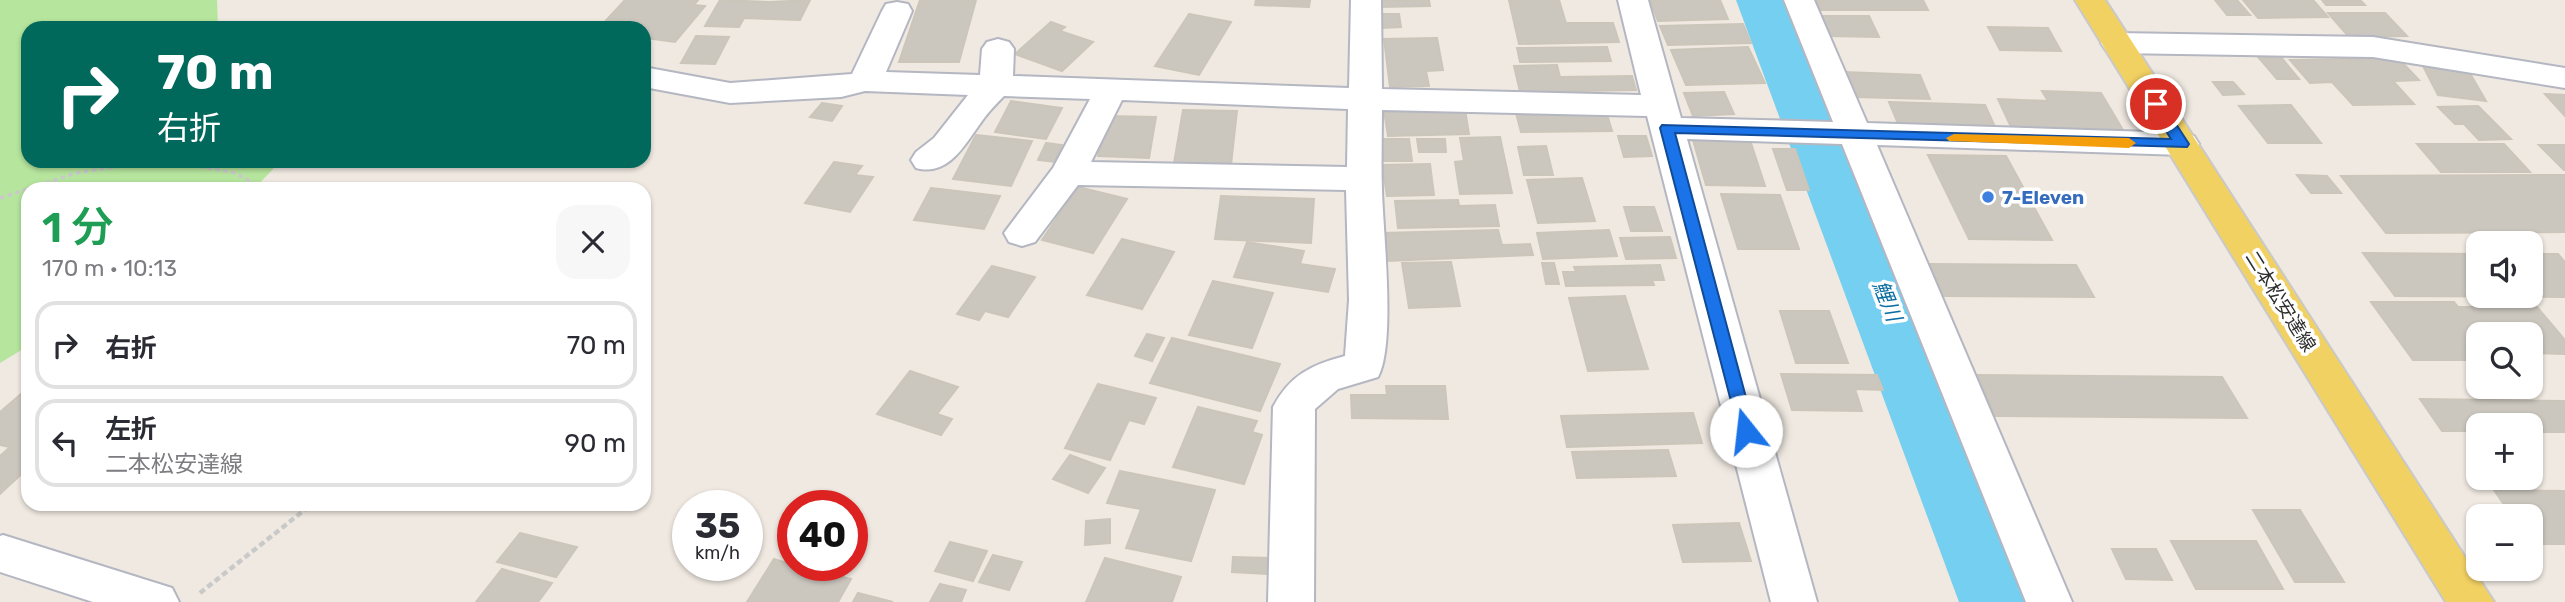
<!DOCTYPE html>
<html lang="ja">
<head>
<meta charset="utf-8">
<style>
	body { margin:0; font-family:Rubik,"Noto Sans JP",sans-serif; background:#f7f7f7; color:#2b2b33; height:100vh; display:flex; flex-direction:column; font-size:26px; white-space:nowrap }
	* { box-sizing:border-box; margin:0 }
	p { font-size:23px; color:#7c7c81 }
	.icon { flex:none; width:38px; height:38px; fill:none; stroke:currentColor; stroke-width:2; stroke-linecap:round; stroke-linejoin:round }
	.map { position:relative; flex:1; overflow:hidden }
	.details { position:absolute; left:21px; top:182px; width:630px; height:329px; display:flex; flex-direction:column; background:#fff; border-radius:21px; box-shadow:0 2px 5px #0004 }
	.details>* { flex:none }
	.guide { position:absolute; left:21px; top:21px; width:630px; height:147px; border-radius:21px; box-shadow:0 2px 5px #0004; background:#00695c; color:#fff; overflow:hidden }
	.buttons { position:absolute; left:2466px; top:231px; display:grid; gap:14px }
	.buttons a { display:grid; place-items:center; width:77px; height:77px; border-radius:14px; background:#fff; box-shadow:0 2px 5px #0004; font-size:35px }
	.speed { position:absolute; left:672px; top:490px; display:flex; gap:14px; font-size:35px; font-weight:700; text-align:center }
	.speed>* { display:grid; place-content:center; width:91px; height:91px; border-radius:50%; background:#fff; box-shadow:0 2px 5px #0004; line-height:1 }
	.speed small { font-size:18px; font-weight:400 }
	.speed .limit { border:10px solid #d22; background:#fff; color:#111 }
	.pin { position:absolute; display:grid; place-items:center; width:60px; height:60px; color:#fff; margin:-30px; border:4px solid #fff; border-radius:50%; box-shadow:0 2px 7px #0007 }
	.me { position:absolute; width:77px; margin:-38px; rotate:344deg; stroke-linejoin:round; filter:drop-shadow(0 0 5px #0008) }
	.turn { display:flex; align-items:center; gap:24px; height:147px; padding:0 21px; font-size:32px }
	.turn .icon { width:91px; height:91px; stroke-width:2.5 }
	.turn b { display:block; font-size:49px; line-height:60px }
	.round { display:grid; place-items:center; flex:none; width:74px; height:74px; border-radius:21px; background:#f7f7f7 }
	.summary { display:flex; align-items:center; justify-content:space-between; height:119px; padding:0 21px }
	h1 { font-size:42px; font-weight:600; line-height:52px; color:#1e9e55 }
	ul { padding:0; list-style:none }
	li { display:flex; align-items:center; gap:21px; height:88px; margin:0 14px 10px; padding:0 7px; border:4px solid #e1e1e2; border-radius:21px }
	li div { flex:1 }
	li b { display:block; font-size:26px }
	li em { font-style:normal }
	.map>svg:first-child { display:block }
	.green { fill:#b6e59e }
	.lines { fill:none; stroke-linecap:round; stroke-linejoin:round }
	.river { fill:#75cff0; fill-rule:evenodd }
	.building { fill:#cbc7bf; stroke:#cbc5ba; stroke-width:2 }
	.minor-casing { stroke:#b4b7c1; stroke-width:4 }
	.major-casing { stroke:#c9c9c9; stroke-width:4 }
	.path-far1 { stroke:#c9c9c9; stroke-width:3.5; stroke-dasharray:4.5 3.5; stroke-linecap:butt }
	.path { stroke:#c9c9c9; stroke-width:4.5; stroke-dasharray:6 3.5; stroke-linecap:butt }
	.minor { fill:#fff; fill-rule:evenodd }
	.major { fill:#f2d163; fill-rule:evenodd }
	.route { fill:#1a73e8; stroke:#114b97; stroke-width:2 }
	.slow { fill:#f59e0b }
	.shop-dot { fill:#3f7fe0; stroke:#fff; stroke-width:2.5 }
	.labels { text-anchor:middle; stroke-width:7; stroke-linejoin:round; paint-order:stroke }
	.shop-label { font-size:19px; font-weight:bold; fill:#366cbe; stroke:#fff; text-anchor:start }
	.street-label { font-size:19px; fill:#2e2e2e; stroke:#fff }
	.water-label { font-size:21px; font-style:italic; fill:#0d6fa3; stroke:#fff }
</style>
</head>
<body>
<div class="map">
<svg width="2565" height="602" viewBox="0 0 2565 602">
	<rect width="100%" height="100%" fill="#efe9e1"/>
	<!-- green -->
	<path class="green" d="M0,0H217L218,28H28V161H272L274,168L254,189H28V346L0,363Z"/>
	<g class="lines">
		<!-- river -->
		<path class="river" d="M1736,0H1798L2053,602H1959Z"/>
	</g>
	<!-- building -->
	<g class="building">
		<path d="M625,0H698L694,5L705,6L675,42L646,38L644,41V28H599Z"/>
		<path d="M720,0L770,2L810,0L800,20L744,18L739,27L705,26Z"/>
		<path d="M920,0H976L959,62H899Z"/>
		<path d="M1256,0H1310L1309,7L1255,5Z"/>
		<path d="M1378,0H1429L1430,6L1379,7Z"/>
		<path d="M1509,0H1559L1566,23H1613L1619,42L1519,44Z"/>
		<path d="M1650,0H1720L1728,19L1658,21Z"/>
		<path d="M1816,0H1923L1928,10H1820Z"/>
		<path d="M2215,0H2237L2250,15H2227Z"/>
		<path d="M2243,0H2313L2328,17L2258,18Z"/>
		<path d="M2322,0H2360L2365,5H2326Z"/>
		<path d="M2328,13H2385L2407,36L2349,37Z"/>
		<path d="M1189,14L1231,22L1199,75L1155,66Z"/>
		<path d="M1380,14H1399L1401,27L1382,28Z"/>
		<path d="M1820,16H1869L1879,37L1829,36Z"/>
		<path d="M1051,22L1065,27L1060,31L1093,42L1062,71L1015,54Z"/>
		<path d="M1743,24L1751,43L1668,45L1660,26Z"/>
		<path d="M1988,27L2048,28L2061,51L2000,50Z"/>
		<path d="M696,36L729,37L715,64L681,63Z"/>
		<path d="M1437,38L1443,70L1426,71L1429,86L1390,87L1384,39Z"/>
		<path d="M1607,47L1611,61L1520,62L1517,48Z"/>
		<path d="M1748,47L1765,83L1686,85L1671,50Z"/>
		<path d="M2280,56L2299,79H2277L2258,57Z"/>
		<path d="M2398,58L2419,80L2393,81L2414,104L2353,105L2332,82L2310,83L2290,60Z"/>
		<path d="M2422,64L2468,70L2486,101L2438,95Z"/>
		<path d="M1557,65L1560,77L1632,76L1636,90L1520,92L1514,66Z"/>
		<path d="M1844,72L1920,75L1930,99L1853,97Z"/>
		<path d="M2213,82H2233L2244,94L2223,95Z"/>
		<path d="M2042,91L2101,93L2123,130L2011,127L1998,99L2048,101Z"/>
		<path d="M1724,92L1734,114L1693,116L1684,93Z"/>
		<path d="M2545,94L2565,95V116Z"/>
		<path d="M1011,101L1062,108L1046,139L995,132Z"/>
		<path d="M1889,102L1985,105L1996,129L1899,126Z"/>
		<path d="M822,103L842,106L832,121L810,117Z"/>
		<path d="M2291,105L2321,143H2268L2239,106Z"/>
		<path d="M2478,106L2511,139L2479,140L2464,124H2455L2438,107Z"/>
		<path d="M1183,110L1237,111L1231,165L1174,163Z"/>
		<path d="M1465,110L1469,134L1388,136L1384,111Z"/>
		<path d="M1606,111L1612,131L1521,132L1516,113Z"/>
		<path d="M1107,116L1156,117L1149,158L1098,156Z"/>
		<path d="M976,135L1032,141L1011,186L953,179Z"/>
		<path d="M1618,136H1646L1652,156L1624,157Z"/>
		<path d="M1500,137L1512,193L1460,194L1455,162L1464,161L1460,138Z"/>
		<path d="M1378,139H1409L1412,161H1381Z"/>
		<path d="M1417,139H1445L1446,152H1419Z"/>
		<path d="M1693,140H1750L1765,186L1706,185Z"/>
		<path d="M1046,143L1062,145L1055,162L1038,160Z"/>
		<path d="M2417,144H2504L2530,172H2441Z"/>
		<path d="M2539,145H2565V170H2564Z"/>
		<path d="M1546,146L1553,175H1524L1518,147Z"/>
		<path d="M1773,149H1795L1809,190H1787Z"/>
		<path d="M1928,155L2006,156L2052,240L1969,239Z"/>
		<path d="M834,162L862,166L855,175L873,177L850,212L805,203Z"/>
		<path d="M1430,164L1434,195L1387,196L1382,165Z"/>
		<path d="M2297,175L2327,176L2341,193H2311Z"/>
		<path d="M2565,175V232L2386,233L2341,176Z"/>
		<path d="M1582,178L1595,221L1538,223L1527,180Z"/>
		<path d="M1078,187L1127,199L1093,253L1042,240Z"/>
		<path d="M931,188L1000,196L984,229L914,220Z"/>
		<path d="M1721,194L1780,195L1799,249H1738Z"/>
		<path d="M1221,196L1314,199L1311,243L1215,239Z"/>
		<path d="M1458,200L1459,206L1495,205L1499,226L1398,228L1395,201Z"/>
		<path d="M1624,207H1654L1662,231H1631Z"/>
		<path d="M1498,230L1502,245L1530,244L1533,255L1387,261L1383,233Z"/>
		<path d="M1609,230L1617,256L1543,259L1537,233Z"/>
		<path d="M1670,237L1676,258L1626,259L1620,238Z"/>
		<path d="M1122,239L1174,252L1142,309L1087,295Z"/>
		<path d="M1247,242L1304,251L1300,264L1335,269L1328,292L1234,277Z"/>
		<path d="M2363,253L2478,254V296H2530V254H2558L2565,262V297L2395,296Z"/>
		<path d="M1451,262L1460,306L1409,308L1402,263Z"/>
		<path d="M1542,263H1554L1559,284H1546Z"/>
		<path d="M1929,264L2076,265L2094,297L1943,296Z"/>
		<path d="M1660,265L1664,280H1652L1654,285L1566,286L1563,272H1576L1574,267Z"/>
		<path d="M992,266L1035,277L1008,317L985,311L979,320L957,314Z"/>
		<path d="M1213,281L1273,293L1252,348L1189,335Z"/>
		<path d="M1625,296L1648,369L1588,371L1569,298Z"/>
		<path d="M2371,302H2454L2458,307H2537L2565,340V354L2530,353V334H2478V353H2474L2478,360H2413Z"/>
		<path d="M1780,311H1829L1848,363H1796Z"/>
		<path d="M1147,334L1164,338L1152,361L1135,356Z"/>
		<path d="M1172,338L1280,364L1260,411L1150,383Z"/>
		<path d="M910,371L958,387L937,414L952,419L941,435L877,414Z"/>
		<path d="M1781,374L1877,375L1883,390L1855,389L1862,411L1792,410Z"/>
		<path d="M1977,375L2222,377L2247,418L1995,416Z"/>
		<path d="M1098,384L1156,398L1144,424L1129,420L1110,460L1065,448Z"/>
		<path d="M1386,386H1445L1448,419L1352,418L1351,395H1387Z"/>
		<path d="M28,388V468L0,494V456L10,447L0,445V412Z"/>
		<path d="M2420,399L2565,401V432H2530V425H2478V431H2442Z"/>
		<path d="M1198,407L1257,421L1252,432L1262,435L1244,484L1173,467Z"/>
		<path d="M1693,413L1702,443L1567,447L1561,416Z"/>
		<path d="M1668,450L1676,476L1577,478L1572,452Z"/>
		<path d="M1070,455L1105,468L1088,493L1053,479Z"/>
		<path d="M1120,471L1215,490L1191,561L1126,548L1141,509L1107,503Z"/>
		<path d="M2494,490L2565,491V544H2532L2530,516H2512Z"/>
		<path d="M2253,510H2300L2344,582H2295Z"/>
		<path d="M1110,519V543L1085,545L1086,521Z"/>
		<path d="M1739,523L1751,561L1683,562L1673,525Z"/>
		<path d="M520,533L577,547L556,577L497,562Z"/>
		<path d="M2171,541H2256L2283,589H2196Z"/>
		<path d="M950,542L987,551L973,581L935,571Z"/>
		<path d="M2112,549H2156L2172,580L2126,579Z"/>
		<path d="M993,555L1022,562L1009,590L979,582Z"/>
		<path d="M1233,557L1269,558L1268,574L1232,572Z"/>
		<path d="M1105,558L1181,577L1172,602H1086Z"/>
		<path d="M774,559L793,565L851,579L838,602H747Z"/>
		<path d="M502,569L552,583L538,602H476Z"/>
		<path d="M940,584L966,590L961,602H930Z"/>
		<path d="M858,593L893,602H853Z"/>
	</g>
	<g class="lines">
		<defs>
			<g id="minor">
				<path d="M1351,0H1381L1382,89L1641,95L1618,0H1648L1681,118L1833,122L1784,0H1814L1867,123L2182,133L2194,136L2199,144L2194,152L2182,155L1877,145L2072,602H2026L1842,144L1687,139L1817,602H1771L1647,116L1382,110C1382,137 1381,164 1382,190C1383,232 1396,344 1378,377L1338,389L1315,409L1314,602H1268L1273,407C1290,375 1311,365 1345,356L1349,300L1346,190L1078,185L1035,242L1022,246L1009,242L1004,233L1053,168L1090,99L1004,96C996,104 988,112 982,121C965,144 949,177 916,168L911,160L916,152L934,138L968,95L865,91L841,97L730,103L644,87V69L649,68L730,83L852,74L882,11L886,4L897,2L908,4L912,11L886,72L980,75L982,49L987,42L998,39L1009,42L1014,49L1013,76L1349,88ZM1122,100L1348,109L1347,167L1091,162Z"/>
				<path d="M2117,33L2373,37L2565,68V88L2373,57L2117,53L2106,50L2101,43L2106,36Z"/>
				<path d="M3,535L172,588L179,602H93L0,572V536Z"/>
			</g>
			<path id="major" d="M2075,0H2105L2494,602H2446Z"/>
		</defs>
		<!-- minor casing -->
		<use href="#minor" class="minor-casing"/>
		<!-- major casing -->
		<use href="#major" class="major-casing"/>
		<!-- path-far1 -->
		<g class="path-far1">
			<path d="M168,161L235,173L265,189"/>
			<path d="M0,198L76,173L155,161"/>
		</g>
		<!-- path -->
		<path class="path" d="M200,593L312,504"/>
		<!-- minor -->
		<use href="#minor" class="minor"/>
		<!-- major -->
		<use href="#major" class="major"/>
	</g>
	<!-- route -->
	<path class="route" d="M2156,99L2161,101L2189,144L2187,147L1675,133L1755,431L1753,436H1740L1660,128L1662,125L2171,139L2149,104Z"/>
	<!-- slow -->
	<path class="slow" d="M1954,134L2129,138L2136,143L2129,148L1949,141L1946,138Z"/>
	<!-- markers -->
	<circle class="shop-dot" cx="1988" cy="197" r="7"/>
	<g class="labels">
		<!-- shop labels -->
		<g class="shop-label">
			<text x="2002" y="204">7-Eleven</text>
		</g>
		<!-- street labels -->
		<g class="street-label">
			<text transform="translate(2281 301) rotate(58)" y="7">二本松安達線</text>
		</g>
		<!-- water labels -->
		<g class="water-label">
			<text transform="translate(1887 301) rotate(68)" y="7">鯉川</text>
		</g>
	</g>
</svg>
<div class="buttons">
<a><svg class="icon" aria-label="sound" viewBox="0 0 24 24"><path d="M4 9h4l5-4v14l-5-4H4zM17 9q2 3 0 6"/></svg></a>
<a><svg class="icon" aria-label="search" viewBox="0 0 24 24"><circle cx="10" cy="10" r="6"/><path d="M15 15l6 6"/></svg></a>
<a>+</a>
<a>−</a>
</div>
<div class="speed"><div>35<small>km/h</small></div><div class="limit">40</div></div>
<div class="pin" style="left:2156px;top:104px;background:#d93025"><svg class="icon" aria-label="arrive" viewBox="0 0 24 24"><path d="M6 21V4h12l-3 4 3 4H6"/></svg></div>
<svg class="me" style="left:1746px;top:431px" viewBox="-20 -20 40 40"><circle r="19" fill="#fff"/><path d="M0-13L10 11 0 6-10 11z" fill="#1a73e8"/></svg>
<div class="guide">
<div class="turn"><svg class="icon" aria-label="right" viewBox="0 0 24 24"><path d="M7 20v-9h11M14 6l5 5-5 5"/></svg><div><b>70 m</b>右折</div></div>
</div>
<section class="details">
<div class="summary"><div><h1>1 分</h1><p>170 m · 10:13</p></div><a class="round"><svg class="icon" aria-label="close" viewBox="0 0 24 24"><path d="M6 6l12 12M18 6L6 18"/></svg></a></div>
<ul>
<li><svg class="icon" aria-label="right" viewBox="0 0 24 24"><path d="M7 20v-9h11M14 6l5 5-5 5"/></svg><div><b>右折</b></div><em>70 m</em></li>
<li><svg class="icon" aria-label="left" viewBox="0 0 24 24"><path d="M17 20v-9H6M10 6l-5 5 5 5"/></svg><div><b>左折</b><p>二本松安達線</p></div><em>90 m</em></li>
</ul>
</section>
</div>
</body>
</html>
